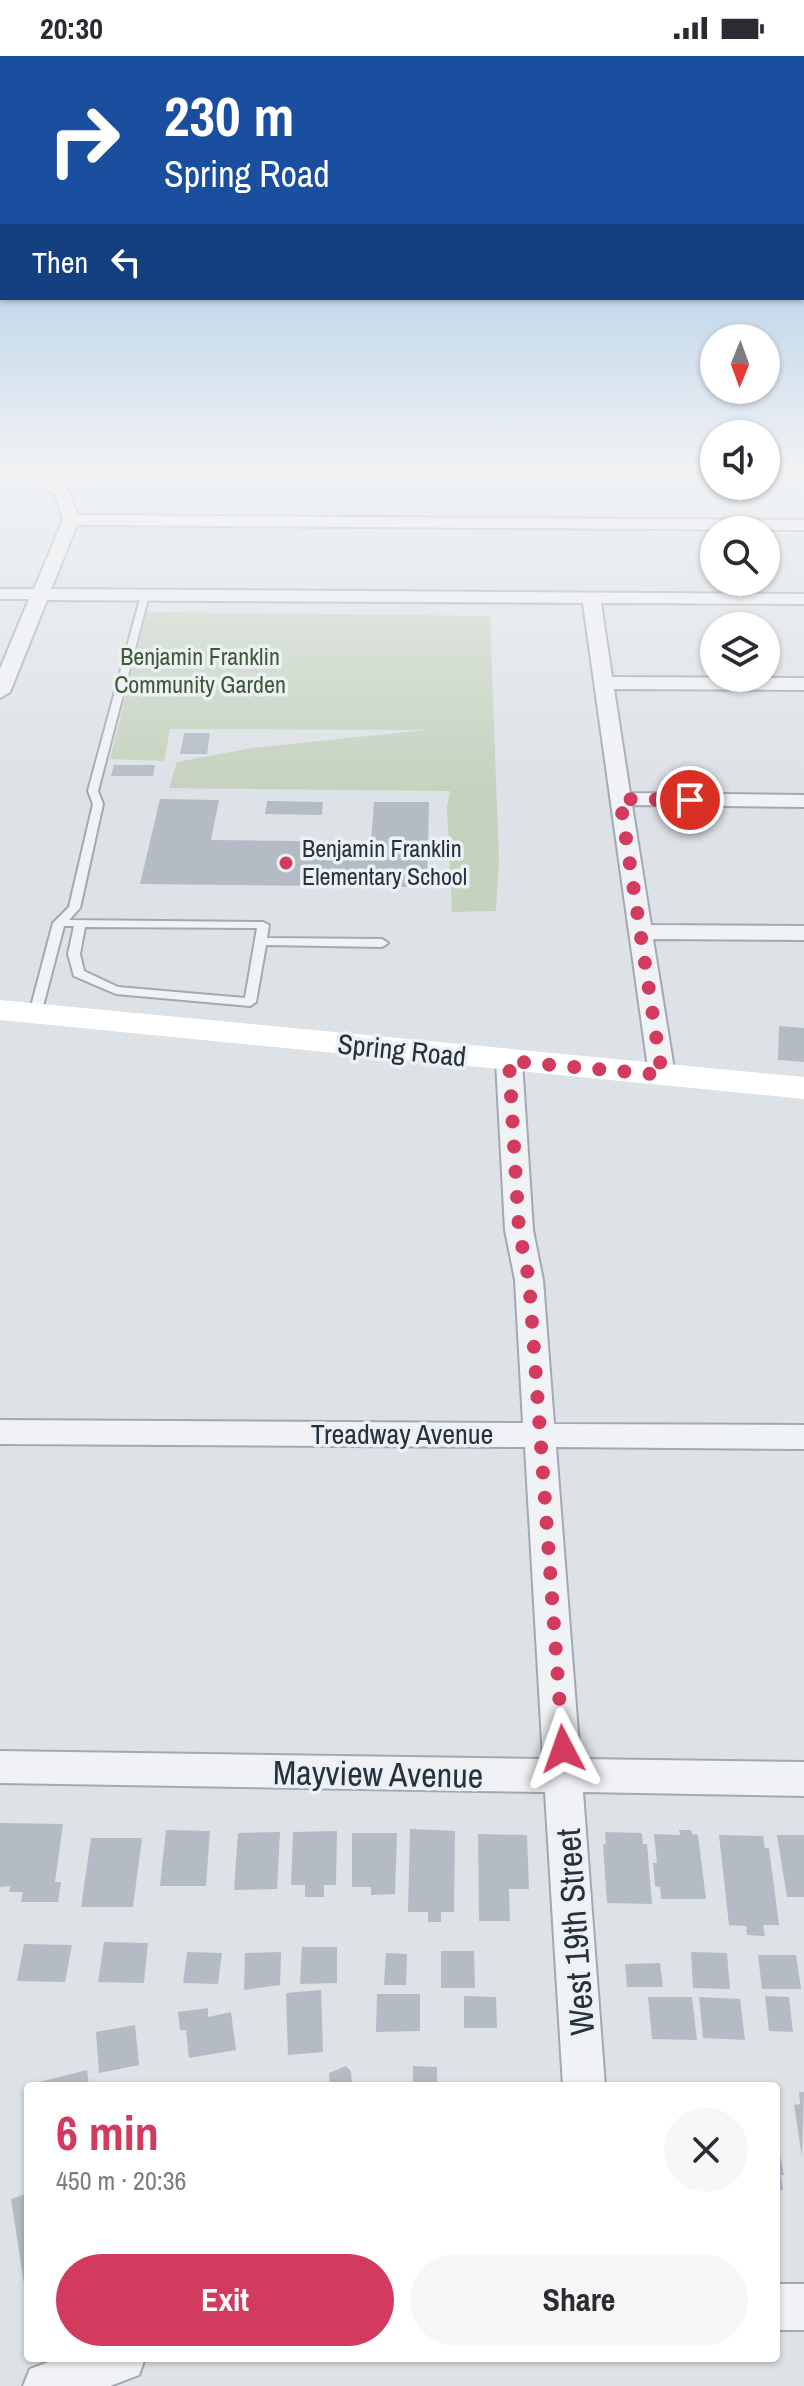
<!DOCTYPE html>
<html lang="en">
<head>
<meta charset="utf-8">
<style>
	body { margin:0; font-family:"Archivo Narrow",sans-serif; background:#f7f7f7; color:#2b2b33; height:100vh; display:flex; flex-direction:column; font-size:30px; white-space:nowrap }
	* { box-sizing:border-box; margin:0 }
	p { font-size:26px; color:#7c7c81 }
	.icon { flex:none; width:44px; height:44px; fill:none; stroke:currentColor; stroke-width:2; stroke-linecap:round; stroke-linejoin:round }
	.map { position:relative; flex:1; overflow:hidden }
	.drawer { position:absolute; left:24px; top:2026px; width:756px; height:280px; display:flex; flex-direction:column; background:#fff; border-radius:8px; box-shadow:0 2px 6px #0004 }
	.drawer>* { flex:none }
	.hud { position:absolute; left:0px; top:0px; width:804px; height:244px; box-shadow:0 2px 6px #0004; background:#1a4fa0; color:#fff; overflow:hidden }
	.needle { width:52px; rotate:181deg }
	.controls { position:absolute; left:700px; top:268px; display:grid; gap:16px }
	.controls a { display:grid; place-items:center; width:80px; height:80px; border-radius:50%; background:#fff; box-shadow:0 2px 6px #0004; font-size:40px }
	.pin { position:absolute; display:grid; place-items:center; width:68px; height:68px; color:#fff; margin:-34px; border:4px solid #fff; border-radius:50%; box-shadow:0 2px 8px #0007 }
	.me { position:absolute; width:88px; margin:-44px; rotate:356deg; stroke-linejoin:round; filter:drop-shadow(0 0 6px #0008) }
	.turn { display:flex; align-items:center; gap:28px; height:168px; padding:0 32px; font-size:36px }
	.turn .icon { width:104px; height:104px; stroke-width:2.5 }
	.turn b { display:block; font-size:56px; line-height:68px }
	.then { display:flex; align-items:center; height:76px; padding:0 32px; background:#0003; gap:16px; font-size:30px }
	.round { display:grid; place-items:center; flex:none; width:84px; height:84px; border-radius:42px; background:#f7f7f7 }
	.headline { display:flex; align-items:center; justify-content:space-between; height:136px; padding:0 32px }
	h1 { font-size:48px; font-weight:700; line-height:60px; color:#d33b5e }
	.cta { display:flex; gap:16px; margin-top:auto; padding:16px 32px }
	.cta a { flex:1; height:92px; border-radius:48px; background:#d33b5e; color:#fff; font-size:32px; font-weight:700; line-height:92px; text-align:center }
	.cta a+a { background:#f7f7f7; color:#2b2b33 }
	.status { display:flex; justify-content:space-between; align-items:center; height:56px; padding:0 40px; background:#fff; direction:ltr }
	.status svg { height:22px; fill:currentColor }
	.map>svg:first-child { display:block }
	.green { fill:#c4d2be }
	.building { fill:#b4bbc4 }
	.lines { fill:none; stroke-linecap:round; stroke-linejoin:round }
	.lane-casing { stroke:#a2a9b1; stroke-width:4 }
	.street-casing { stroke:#a2a9b1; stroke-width:4 }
	.lane { fill:#f0f2f6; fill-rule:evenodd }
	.street { fill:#f0f2f6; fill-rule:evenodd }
	.secondary { fill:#fff; fill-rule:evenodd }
	.route { stroke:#d33b5e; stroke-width:14; stroke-dasharray:0 25.2 }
	.poi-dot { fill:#d33b5e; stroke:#ecf1f5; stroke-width:3 }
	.labels { text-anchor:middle; stroke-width:7; stroke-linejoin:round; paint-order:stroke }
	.far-park-label { font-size:24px; fill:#3d5b33; stroke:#ecf1f5 }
	.far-poi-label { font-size:24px; fill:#26313e; stroke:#ecf1f5; text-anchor:start }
	.street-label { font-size:28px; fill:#26313e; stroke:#ecf1f5 }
	.near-street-label { font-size:34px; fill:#26313e; stroke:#ecf1f5 }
</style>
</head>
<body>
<div class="status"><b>20:30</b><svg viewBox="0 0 49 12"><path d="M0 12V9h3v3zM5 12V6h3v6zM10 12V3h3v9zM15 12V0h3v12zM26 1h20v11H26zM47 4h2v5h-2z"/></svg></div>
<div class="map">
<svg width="804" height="2330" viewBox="0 0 804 2330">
	<rect width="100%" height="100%" fill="#dde2e7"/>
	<!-- green -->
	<path class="green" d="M147,556L490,560L499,804L496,855L452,856L447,751L450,735L169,732L177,706L252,692L426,674L170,673L164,705L110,703Z"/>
	<!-- building -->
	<g class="building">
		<path d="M184,677H210L207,698H180Z"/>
		<path d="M114,709H155L153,720H111Z"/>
		<path d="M160,743L219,744L211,784L371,786L374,746H429L427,831L140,828Z"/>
		<path d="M267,745L323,746L322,759L265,758Z"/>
		<path d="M779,970L804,972V1006L778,1004Z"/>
		<path d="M0,1767L63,1768L55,1826H61L58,1846H21L23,1836H9L10,1830L0,1831Z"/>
		<path d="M410,1773L455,1775L454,1856H441V1866H428V1856H408Z"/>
		<path d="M166,1774L210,1775L206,1830H160Z"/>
		<path d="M679,1774H691L692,1778L698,1779L706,1843H661L660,1831L655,1830L653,1807H657L654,1778L680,1779Z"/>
		<path d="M337,1775L336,1829H324V1841H305V1829H291L293,1776Z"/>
		<path d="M280,1776L277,1833L234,1834L238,1777Z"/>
		<path d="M605,1776L642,1777L643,1788H647L652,1848L607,1847L603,1788H606Z"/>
		<path d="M352,1777H397L395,1838L371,1839V1831H352Z"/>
		<path d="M478,1778L527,1779L529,1833H509L510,1865H479Z"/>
		<path d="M719,1779L763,1780L765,1792H769L779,1869H763L765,1880L747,1879L746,1870L729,1869Z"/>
		<path d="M777,1779H804V1841H787Z"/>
		<path d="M91,1782H142L133,1851H81Z"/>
		<path d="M104,1886L148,1887L144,1927L98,1926Z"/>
		<path d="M24,1888L72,1889L65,1926L17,1925Z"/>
		<path d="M302,1891H337V1927L300,1928Z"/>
		<path d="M441,1895H474L475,1932H441Z"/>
		<path d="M187,1896L222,1897L218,1928L183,1927Z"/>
		<path d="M281,1896L280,1929L244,1934L245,1897Z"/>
		<path d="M691,1896L727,1897L730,1933L693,1932Z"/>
		<path d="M386,1897L407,1898L406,1929H384Z"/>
		<path d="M758,1899H796L801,1933H762Z"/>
		<path d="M660,1907L663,1931H627L625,1908Z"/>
		<path d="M321,1934L323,1996L288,1999L286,1937Z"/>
		<path d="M377,1938H420V1975L376,1976Z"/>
		<path d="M464,1940L496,1941L497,1972H464Z"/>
		<path d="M765,1940L789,1941L793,1976L769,1975Z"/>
		<path d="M648,1941H692L697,1984L652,1983Z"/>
		<path d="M699,1941L740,1943L745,1984L703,1982Z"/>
		<path d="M208,1952V1961L231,1956L236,1994L189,2002L186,1974H180L178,1956Z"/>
		<path d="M135,1969L139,2009L99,2017L96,1976Z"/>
		<path d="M346,2010L351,2015L352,2030H330L329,2017Z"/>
		<path d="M413,2010L437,2011V2030H413Z"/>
		<path d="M87,2014L89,2030H28L27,2029Z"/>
		<path d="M799,2036H804L802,2101L794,2049L800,2048Z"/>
		<path d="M776,2075L784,2119H781L783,2134H776Z"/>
		<path d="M28,2137V2227L24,2228L11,2143Z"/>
	</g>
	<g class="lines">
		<defs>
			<path id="lane" d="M145,536L149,539L98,735L103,748L80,852L69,864L263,866L269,869L267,882L382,883L388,887L382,891L266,889L256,946L250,950L116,938L74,920L68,898L74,870H64L41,958L39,961H31L29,958L53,867L69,851L93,748L88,735L141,539ZM85,871L257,872L245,942L118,931L84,915L80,898Z"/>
			<g id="street">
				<path d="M5,410H40L69,435L78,459L804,464V474L77,469L51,533L804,538V548L601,547L612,621L804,622V634L614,633L630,737L804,739V751L632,749L651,869L804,870V884L653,883L675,1019L671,1025H653L649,1019L583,547L47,544L10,636L0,642V613L29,543H0V533H34L63,464L56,440L26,414L0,422V412Z"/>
				<path d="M509,997L518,1000L522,1005L533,1174L543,1224L554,1368L804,1369V1393L556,1391L580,1703L804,1706V1740L583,1736L605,2030H563L545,1736L0,1727V1695L543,1703L525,1391L0,1388V1364L523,1367L515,1224L505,1174L496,1005L500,1000Z"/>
				<rect x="776" y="2228" width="28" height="46"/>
				<path d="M59,2302H145L139,2319L110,2330H23L30,2313Z"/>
			</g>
		</defs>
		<!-- lane casing -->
		<use href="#lane" class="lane-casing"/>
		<!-- street casing -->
		<use href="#street" class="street-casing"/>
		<!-- lane -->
		<use href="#lane" class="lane"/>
		<!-- street -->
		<use href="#street" class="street"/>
		<!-- secondary -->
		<path class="secondary" d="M0,944L804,1021V1043L0,964Z"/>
	</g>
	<!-- sky -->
	<linearGradient id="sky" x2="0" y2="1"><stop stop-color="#87b4dc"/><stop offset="0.56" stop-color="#f0f2f4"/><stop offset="1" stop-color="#f0f2f4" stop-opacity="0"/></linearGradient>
	<rect width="804" height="736" fill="url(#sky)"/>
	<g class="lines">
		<!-- route -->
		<path class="route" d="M563,1693L529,1224L519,1174L509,1005L662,1019L620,743L690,744"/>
	</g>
	<!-- markers -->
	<circle class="poi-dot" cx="286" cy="807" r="8"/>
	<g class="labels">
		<!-- far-park labels -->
		<g class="far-park-label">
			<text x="200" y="609">Benjamin Franklin<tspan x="200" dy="28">Community Garden</tspan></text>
		</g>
		<!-- far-poi labels -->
		<g class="far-poi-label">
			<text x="302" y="801">Benjamin Franklin<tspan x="302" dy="28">Elementary School</tspan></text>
		</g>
		<!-- street labels -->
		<g class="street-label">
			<text transform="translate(402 994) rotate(6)" y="10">Spring Road</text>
			<text x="402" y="1388">Treadway Avenue</text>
		</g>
		<!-- near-street labels -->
		<g class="near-street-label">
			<text transform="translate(378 1718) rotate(1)" y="12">Mayview Avenue</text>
			<text transform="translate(575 1876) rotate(-94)" y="12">West 19th Street</text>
		</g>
	</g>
</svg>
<div class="controls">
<a><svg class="needle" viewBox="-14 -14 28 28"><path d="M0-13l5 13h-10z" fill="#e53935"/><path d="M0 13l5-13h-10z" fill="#7c7c81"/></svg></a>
<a><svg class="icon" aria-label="sound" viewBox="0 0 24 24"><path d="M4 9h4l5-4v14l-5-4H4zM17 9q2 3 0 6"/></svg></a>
<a><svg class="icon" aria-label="search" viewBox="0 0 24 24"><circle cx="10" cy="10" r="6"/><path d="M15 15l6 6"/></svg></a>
<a><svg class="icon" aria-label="layers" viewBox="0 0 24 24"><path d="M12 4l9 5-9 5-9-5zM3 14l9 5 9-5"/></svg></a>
</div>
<div class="pin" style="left:690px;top:744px;background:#d93025"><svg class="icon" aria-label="arrive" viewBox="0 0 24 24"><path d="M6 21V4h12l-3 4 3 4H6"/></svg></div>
<svg class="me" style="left:563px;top:1693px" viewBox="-20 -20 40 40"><path d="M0-17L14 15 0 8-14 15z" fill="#d33b5e" stroke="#fff" stroke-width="4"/></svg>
<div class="hud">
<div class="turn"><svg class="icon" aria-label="right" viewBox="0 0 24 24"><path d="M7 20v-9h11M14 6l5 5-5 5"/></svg><div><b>230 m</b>Spring Road</div></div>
<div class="then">Then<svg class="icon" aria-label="left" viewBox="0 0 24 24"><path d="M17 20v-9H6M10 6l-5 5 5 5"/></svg></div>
</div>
<section class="drawer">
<div class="headline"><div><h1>6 min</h1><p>450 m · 20:36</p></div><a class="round"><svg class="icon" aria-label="close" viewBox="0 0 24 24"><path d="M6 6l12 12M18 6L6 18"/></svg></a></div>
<div class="cta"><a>Exit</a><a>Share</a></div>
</section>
</div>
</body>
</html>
